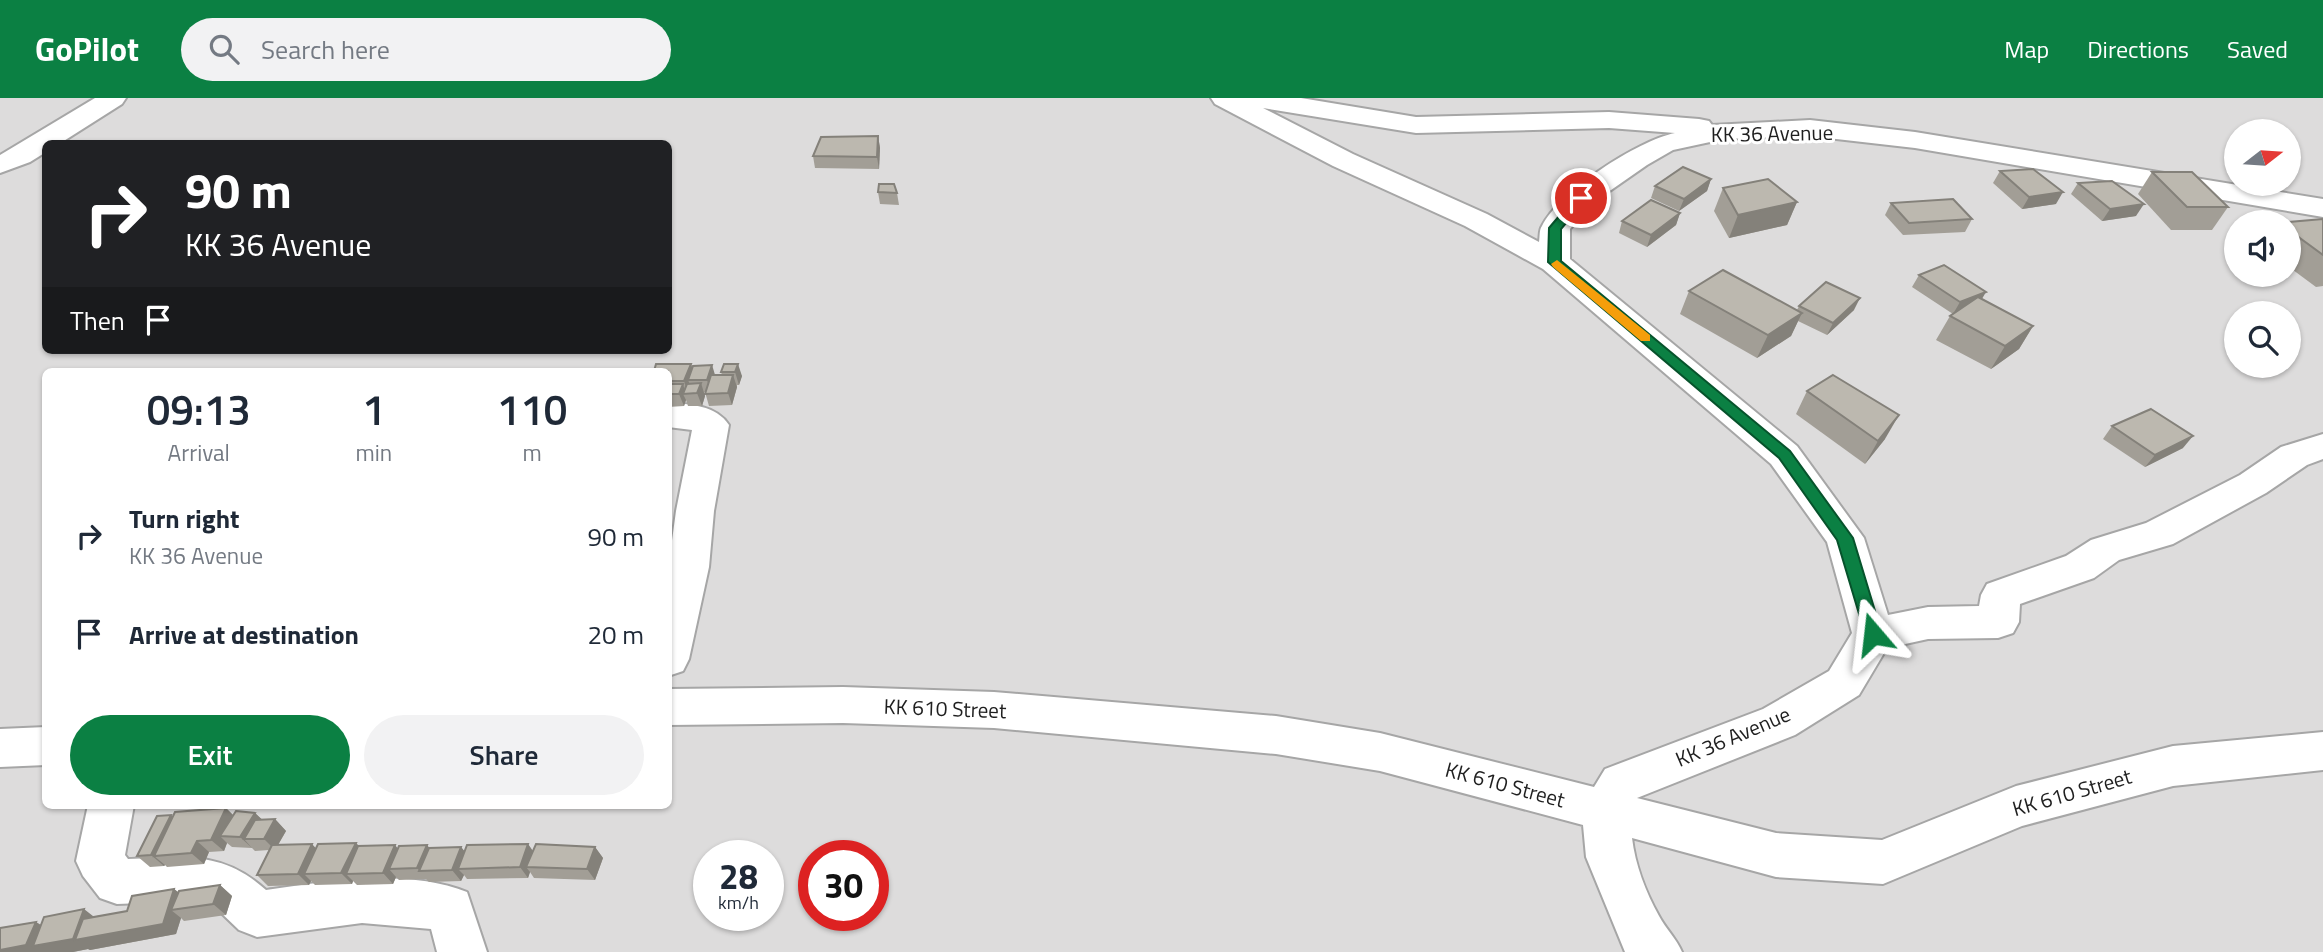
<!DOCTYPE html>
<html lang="en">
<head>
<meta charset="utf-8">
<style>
	body { margin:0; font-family:"Titillium Web",sans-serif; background:#f2f2f3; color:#1f2937; height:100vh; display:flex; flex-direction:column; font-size:26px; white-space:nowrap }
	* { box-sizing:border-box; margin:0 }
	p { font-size:23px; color:#747a83 }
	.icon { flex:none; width:38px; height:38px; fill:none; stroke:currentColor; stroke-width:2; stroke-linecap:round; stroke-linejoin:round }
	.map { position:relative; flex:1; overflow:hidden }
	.details { position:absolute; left:42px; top:270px; width:630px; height:441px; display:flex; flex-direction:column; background:#fff; border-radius:10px; box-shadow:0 2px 5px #0004 }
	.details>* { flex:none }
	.guide { position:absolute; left:42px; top:42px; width:630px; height:214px; border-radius:10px; box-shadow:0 2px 5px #0004; background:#202124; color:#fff; overflow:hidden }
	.needle { width:46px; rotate:73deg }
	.buttons { position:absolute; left:2224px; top:21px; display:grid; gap:14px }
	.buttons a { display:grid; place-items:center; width:77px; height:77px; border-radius:50%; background:#fff; box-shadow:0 2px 5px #0004; font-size:35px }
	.speed { position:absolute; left:693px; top:742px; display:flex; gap:14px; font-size:35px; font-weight:700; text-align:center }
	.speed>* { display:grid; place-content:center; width:91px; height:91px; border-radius:50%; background:#fff; box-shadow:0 2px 5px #0004; line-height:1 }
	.speed small { font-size:18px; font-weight:400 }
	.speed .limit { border:10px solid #d22; background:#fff; color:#111 }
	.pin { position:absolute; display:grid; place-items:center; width:60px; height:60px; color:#fff; margin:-30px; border:4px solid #fff; border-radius:50%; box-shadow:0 2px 7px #0007 }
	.me { position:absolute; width:77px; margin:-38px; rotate:343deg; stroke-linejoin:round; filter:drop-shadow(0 0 5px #0008) }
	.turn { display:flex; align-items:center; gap:24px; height:147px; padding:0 28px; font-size:32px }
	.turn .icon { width:91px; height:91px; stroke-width:2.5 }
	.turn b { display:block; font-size:49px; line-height:60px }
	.then { display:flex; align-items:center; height:66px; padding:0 28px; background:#0003; gap:14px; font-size:26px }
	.eta { display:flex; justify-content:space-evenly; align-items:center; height:119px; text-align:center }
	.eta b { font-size:42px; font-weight:600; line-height:49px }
	.button { display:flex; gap:14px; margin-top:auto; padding:14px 28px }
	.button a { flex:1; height:80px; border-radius:42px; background:#0b8043; color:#fff; font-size:28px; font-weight:600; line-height:80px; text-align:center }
	.button a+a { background:#f2f2f3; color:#1f2937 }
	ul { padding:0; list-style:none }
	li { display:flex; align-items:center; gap:21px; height:98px; padding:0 28px }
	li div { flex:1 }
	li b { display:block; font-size:26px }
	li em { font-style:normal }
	header { display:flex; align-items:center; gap:42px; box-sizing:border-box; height:98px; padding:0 35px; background:#0b8043; color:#fff }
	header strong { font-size:33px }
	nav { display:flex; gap:38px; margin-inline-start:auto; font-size:24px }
	.search { width:490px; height:63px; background:#f2f2f3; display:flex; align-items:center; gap:18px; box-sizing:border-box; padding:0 24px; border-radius:38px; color:#747a83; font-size:26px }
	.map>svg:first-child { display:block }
	.residential { fill:#dddcdc; fill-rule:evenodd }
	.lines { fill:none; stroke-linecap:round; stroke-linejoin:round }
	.minor-casing { stroke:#a6a6a6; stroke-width:4 }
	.minor { fill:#fff; fill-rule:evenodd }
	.wall { fill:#a29e96 }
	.shaded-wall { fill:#84817a }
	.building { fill:#bcb8af; stroke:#84817a; stroke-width:2 }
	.route { fill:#0b8043; stroke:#07532c; stroke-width:2 }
	.slow { fill:#f59e0b }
	.labels { text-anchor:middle; stroke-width:6; stroke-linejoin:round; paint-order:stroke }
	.street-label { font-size:21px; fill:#1f1f1f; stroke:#fff }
</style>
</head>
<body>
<header>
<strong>GoPilot</strong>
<div class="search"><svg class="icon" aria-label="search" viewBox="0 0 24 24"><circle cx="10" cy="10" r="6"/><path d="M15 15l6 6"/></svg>Search here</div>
<nav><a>Map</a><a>Directions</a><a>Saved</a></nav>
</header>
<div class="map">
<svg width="2323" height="854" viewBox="0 0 2323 854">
	<rect width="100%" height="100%" fill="#efefe6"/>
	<!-- residential -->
	<path class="residential" d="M0,0H2323V854H0ZM2236,33H2289V86H2236ZM46,46H668V252H46ZM2236,124H2289V177H2236ZM2236,215H2289V268H2236ZM46,273H668V707H46ZM709,758H768V817H709ZM814,758H873V817H814Z"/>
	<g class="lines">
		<defs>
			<g id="minor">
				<path d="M95,0H126L122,6L59,46H46V54L30,64L0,75V57Z"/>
				<path d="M1211,0H1301L1416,19L1609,14L1699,21L1709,23L1712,27L1810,22L1915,34L2323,101V119L1915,50L1810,38L1724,41L1673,52L1647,67L1591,106L1570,131V161L1797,348L1864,440L1888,517L1928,509L1979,508L1981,497L1987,486L2066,458L2091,442L2146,425L2240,377L2281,349L2323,336V361L2307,367L2266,395L2173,446L2119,462L2094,480L2020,506L2019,524L2013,535L1998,540L1928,541L1887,550L1859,597L1795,637L1637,700L1776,735L1882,742L2016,688L2173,648L2323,634V672L2173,688L2022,728L1883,786L1776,779L1632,740C1635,766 1646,795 1659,818C1666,831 1676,840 1682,854H1625L1586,759L1583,727L1380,673L1276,656L994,630L843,625L668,627V591L843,589L994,594L1276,618L1380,635L1594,689L1605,671L1763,611L1829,573L1852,535L1827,444L1771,366L1543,171L1465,128L1333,68L1215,6ZM1263,10L1416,35L1609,30L1675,35C1637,43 1560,93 1542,128C1539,132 1540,138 1539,144L1487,116L1353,56Z"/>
				<path d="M668,305C690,306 716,307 729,327L714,413L709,469L689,561L683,573L668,578V472L676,413L692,332L668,329Z"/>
				<path d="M46,629V667L0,669V631Z"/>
				<path d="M88,707H134L125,757L128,761C183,759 222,752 266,792C329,783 406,770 467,794L487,854H437L431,831L362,825L257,839L239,832L215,809L194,803L117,806L100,800L83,778L76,763Z"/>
			</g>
		</defs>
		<!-- minor casing -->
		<use href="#minor" class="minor-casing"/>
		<!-- minor -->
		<use href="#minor" class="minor"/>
	</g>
	<!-- wall -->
	<g class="wall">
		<path d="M878,38L880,50L879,71L815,70L813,58Z"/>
		<path d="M2000,73L2056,106L2022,111L1993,85Z"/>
		<path d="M2152,74L2228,109L2212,132H2171L2138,96Z"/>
		<path d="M1711,81L1707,93L1679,113L1651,100L1655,88Z"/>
		<path d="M2078,85L2136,118L2102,123L2071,96Z"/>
		<path d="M1723,90L1797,104L1787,127L1729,140L1714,113Z"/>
		<path d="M878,94L897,95L899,107L880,106Z"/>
		<path d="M1891,105L1972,121L1965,134L1903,137L1885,117Z"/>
		<path d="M1680,115L1676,127L1647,149L1619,135L1622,123Z"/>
		<path d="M2323,121V188L2316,189L2289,169V124Z"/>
		<path d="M1919,177L1982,201L2033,228L2019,251L1991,271L1936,242L1950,218L1953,216L1912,189Z"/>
		<path d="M1689,193L1797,212L1799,208L1854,212L1827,237L1798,223L1791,238L1757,260L1680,216Z"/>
		<path d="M691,266L692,270L715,277H722L721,274L724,266L742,278L739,287H737V289L732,307L709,308L705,294H704L705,298L702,308H688L686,302L684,308L668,309V273Z"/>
		<path d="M1807,293L1885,341L1865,366L1796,316Z"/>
		<path d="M2112,328L2183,350L2145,369L2103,341Z"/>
		<path d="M226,710L233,717L255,715L262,722L275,721L286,733L278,747L316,750L356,745L359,748L397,751L427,747L429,750L461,749L465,754L528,746L533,753L595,749L603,760L595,782L534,780L530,774L528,780L467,781L464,777L461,783L429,784L426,781L399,782L396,779L393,786L357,787L353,783L352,786L315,787L311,783L309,787L268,788L257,777L269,752L255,753L252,750L232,749L227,745L224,753L209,754L204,766L167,769L165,767L164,768L150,769L137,758L173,719Z"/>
		<path d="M220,787L232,798L226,817L184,823L181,820L176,836L90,852L88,851L73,854H0L36,824L41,827L127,813L174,791L178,794Z"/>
	</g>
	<!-- shaded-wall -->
	<g class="shaded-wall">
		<path d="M878,38L880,50L879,71L877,59Z"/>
		<path d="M1711,81L1707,93L1679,113L1684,101Z"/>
		<path d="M2063,94L2056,106L2022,111L2029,99Z"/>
		<path d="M1797,104L1787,127L1729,140L1738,117Z"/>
		<path d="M2144,106L2136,118L2102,123L2110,111Z"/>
		<path d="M1680,115L1676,127L1647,149L1651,137Z"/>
		<path d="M1986,194L1979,206L1953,216L1960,204Z"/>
		<path d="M1860,200L1854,212L1827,237L1833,225Z"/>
		<path d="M1802,215L1791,238L1757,260L1768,237Z"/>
		<path d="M2033,228L2019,251L1991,271L2005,248Z"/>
		<path d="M691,266L695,278L688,282L691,289L688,295L684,283Z"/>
		<path d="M738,266L742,278L739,287L735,274Z"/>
		<path d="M712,267L716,280L711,294L707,282Z"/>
		<path d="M733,277L737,289L732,307L728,295Z"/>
		<path d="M701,285L705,298L702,308L697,295Z"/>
		<path d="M683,286L686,296H683L686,302L684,308L679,296Z"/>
		<path d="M1899,317L1885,341L1865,366L1878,343Z"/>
		<path d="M2193,338L2183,350L2145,369L2155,357Z"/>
		<path d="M226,710L237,721L220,738L227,745L224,753L211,742Z"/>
		<path d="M255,715L267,726L244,741L252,750L240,739Z"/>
		<path d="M171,717L183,728L154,758L165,767L164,768L151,757Z"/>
		<path d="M275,721L286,733L275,752L264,741Z"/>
		<path d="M197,743L209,754L204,766L191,755Z"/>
		<path d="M356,745L366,756L346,776L353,783L352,786L341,775Z"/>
		<path d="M312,746L323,758L304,776L311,783L309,787L298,776Z"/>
		<path d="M528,746L536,758L526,769L530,774L528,780L520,769Z"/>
		<path d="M395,747L404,758L389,771L396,779L393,786L383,775Z"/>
		<path d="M427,747L436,758L420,773L417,770Z"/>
		<path d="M461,749L470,760L458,771L464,777L461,783L452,772Z"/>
		<path d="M595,749L603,760L595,782L587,771Z"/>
		<path d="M220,787L232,798L226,817L213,806Z"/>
		<path d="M174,791L187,801L171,812L181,820L176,836L90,852L88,851L73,854H0V852L36,824L51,834L84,811L98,822L92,839Z"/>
	</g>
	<!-- building -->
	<g class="building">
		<path d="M878,38L877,59L813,58L821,39Z"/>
		<path d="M1683,69L1711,81L1684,101L1655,88Z"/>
		<path d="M2033,71L2063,94L2029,99L2000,73Z"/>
		<path d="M2152,74H2192L2228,109H2187Z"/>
		<path d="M1768,81L1797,104L1738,117L1723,90Z"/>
		<path d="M2112,83L2144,106L2110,111L2078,85Z"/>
		<path d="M879,86H894L897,95L878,94Z"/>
		<path d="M1953,101L1972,121L1909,125L1891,105Z"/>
		<path d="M1651,102L1680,115L1651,137L1622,123Z"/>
		<path d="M2323,121V157L2289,132V124Z"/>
		<path d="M1944,167L1986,194L1960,204L1919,177Z"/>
		<path d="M1723,172L1802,215L1768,237L1689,193Z"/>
		<path d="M1826,184L1860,200L1833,225L1799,208Z"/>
		<path d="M1978,199L2033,228L2005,248L1950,218Z"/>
		<path d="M656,266H691L684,283H668V273H654Z"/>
		<path d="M724,266H738L735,274H721Z"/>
		<path d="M712,267L707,282H688L693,268Z"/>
		<path d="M711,277H733L728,295L705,296Z"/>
		<path d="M1833,277L1899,317L1878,343L1807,293Z"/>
		<path d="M701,285L697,295L683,296L687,286Z"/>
		<path d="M668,286H683L679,296H668Z"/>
		<path d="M2151,311L2193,338L2155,357L2112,328Z"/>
		<path d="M226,710L211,742L197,743L191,755L154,758L175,714Z"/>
		<path d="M236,713L255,715L240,739L220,738Z"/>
		<path d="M171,717L151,757L137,758L157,718Z"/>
		<path d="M275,721L264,741H244L255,722Z"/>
		<path d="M356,745L341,775L304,776L318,746Z"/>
		<path d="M312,746L298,776L257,777L272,747Z"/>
		<path d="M528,746L520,769L458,771L467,747Z"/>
		<path d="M536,746L595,749L587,771L526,769Z"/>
		<path d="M395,747L383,775L346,776L358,748Z"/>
		<path d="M427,747L417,770L389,771L399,748Z"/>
		<path d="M461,749L452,772L419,773L429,750Z"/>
		<path d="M220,787L213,806L171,812L179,793Z"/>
		<path d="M174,791L163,826L75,842L83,821L127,813L132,798Z"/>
		<path d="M84,811L73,841L33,848L44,819Z"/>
		<path d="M36,824L26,847L0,852V830Z"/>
	</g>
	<!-- route -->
	<path class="route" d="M1581,96L1587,100L1561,131V163L1790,353L1853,440L1882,536L1879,541H1867L1865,536L1837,442L1779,360L1548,164L1549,130L1577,97Z"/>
	<!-- slow -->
	<path class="slow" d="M1557,162L1650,237V243H1641L1553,169L1551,166Z"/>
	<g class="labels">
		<!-- street labels -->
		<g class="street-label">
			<text transform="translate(1772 36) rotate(-1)" y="7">KK 36 Avenue</text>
			<text transform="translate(945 611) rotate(2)" y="7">KK 610 Street</text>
			<text transform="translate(1733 639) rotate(-23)" y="7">KK 36 Avenue</text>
			<text transform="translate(1505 687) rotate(15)" y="7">KK 610 Street</text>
			<text transform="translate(2072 695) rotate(-16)" y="7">KK 610 Street</text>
		</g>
	</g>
</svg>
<div class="buttons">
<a><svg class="needle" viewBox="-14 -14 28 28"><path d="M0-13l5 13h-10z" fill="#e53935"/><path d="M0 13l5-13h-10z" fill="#747a83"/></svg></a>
<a><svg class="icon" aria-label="sound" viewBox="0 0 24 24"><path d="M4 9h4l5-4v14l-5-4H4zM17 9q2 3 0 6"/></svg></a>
<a><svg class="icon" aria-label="search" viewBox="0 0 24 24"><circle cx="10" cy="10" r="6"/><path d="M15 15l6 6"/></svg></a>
</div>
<div class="speed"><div>28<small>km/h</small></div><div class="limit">30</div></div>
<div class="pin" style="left:1581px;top:100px;background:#d93025"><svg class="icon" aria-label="arrive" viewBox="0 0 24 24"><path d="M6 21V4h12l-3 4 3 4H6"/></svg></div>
<svg class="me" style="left:1873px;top:536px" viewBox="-20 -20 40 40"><path d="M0-17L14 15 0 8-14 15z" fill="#0b8043" stroke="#fff" stroke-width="4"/></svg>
<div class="guide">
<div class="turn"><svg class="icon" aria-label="right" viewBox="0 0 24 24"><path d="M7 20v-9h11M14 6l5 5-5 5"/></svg><div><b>90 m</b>KK 36 Avenue</div></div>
<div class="then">Then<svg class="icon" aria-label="arrive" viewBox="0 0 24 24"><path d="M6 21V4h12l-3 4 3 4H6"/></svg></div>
</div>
<section class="details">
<div class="eta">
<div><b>09:13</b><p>Arrival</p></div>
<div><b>1</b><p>min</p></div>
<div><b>110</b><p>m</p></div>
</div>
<ul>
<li><svg class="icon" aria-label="right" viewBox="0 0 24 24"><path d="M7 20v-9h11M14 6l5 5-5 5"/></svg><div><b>Turn right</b><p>KK 36 Avenue</p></div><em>90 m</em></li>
<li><svg class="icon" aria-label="arrive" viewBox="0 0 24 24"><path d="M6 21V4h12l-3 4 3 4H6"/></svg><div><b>Arrive at destination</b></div><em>20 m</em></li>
</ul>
<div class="button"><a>Exit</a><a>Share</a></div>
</section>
</div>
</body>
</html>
